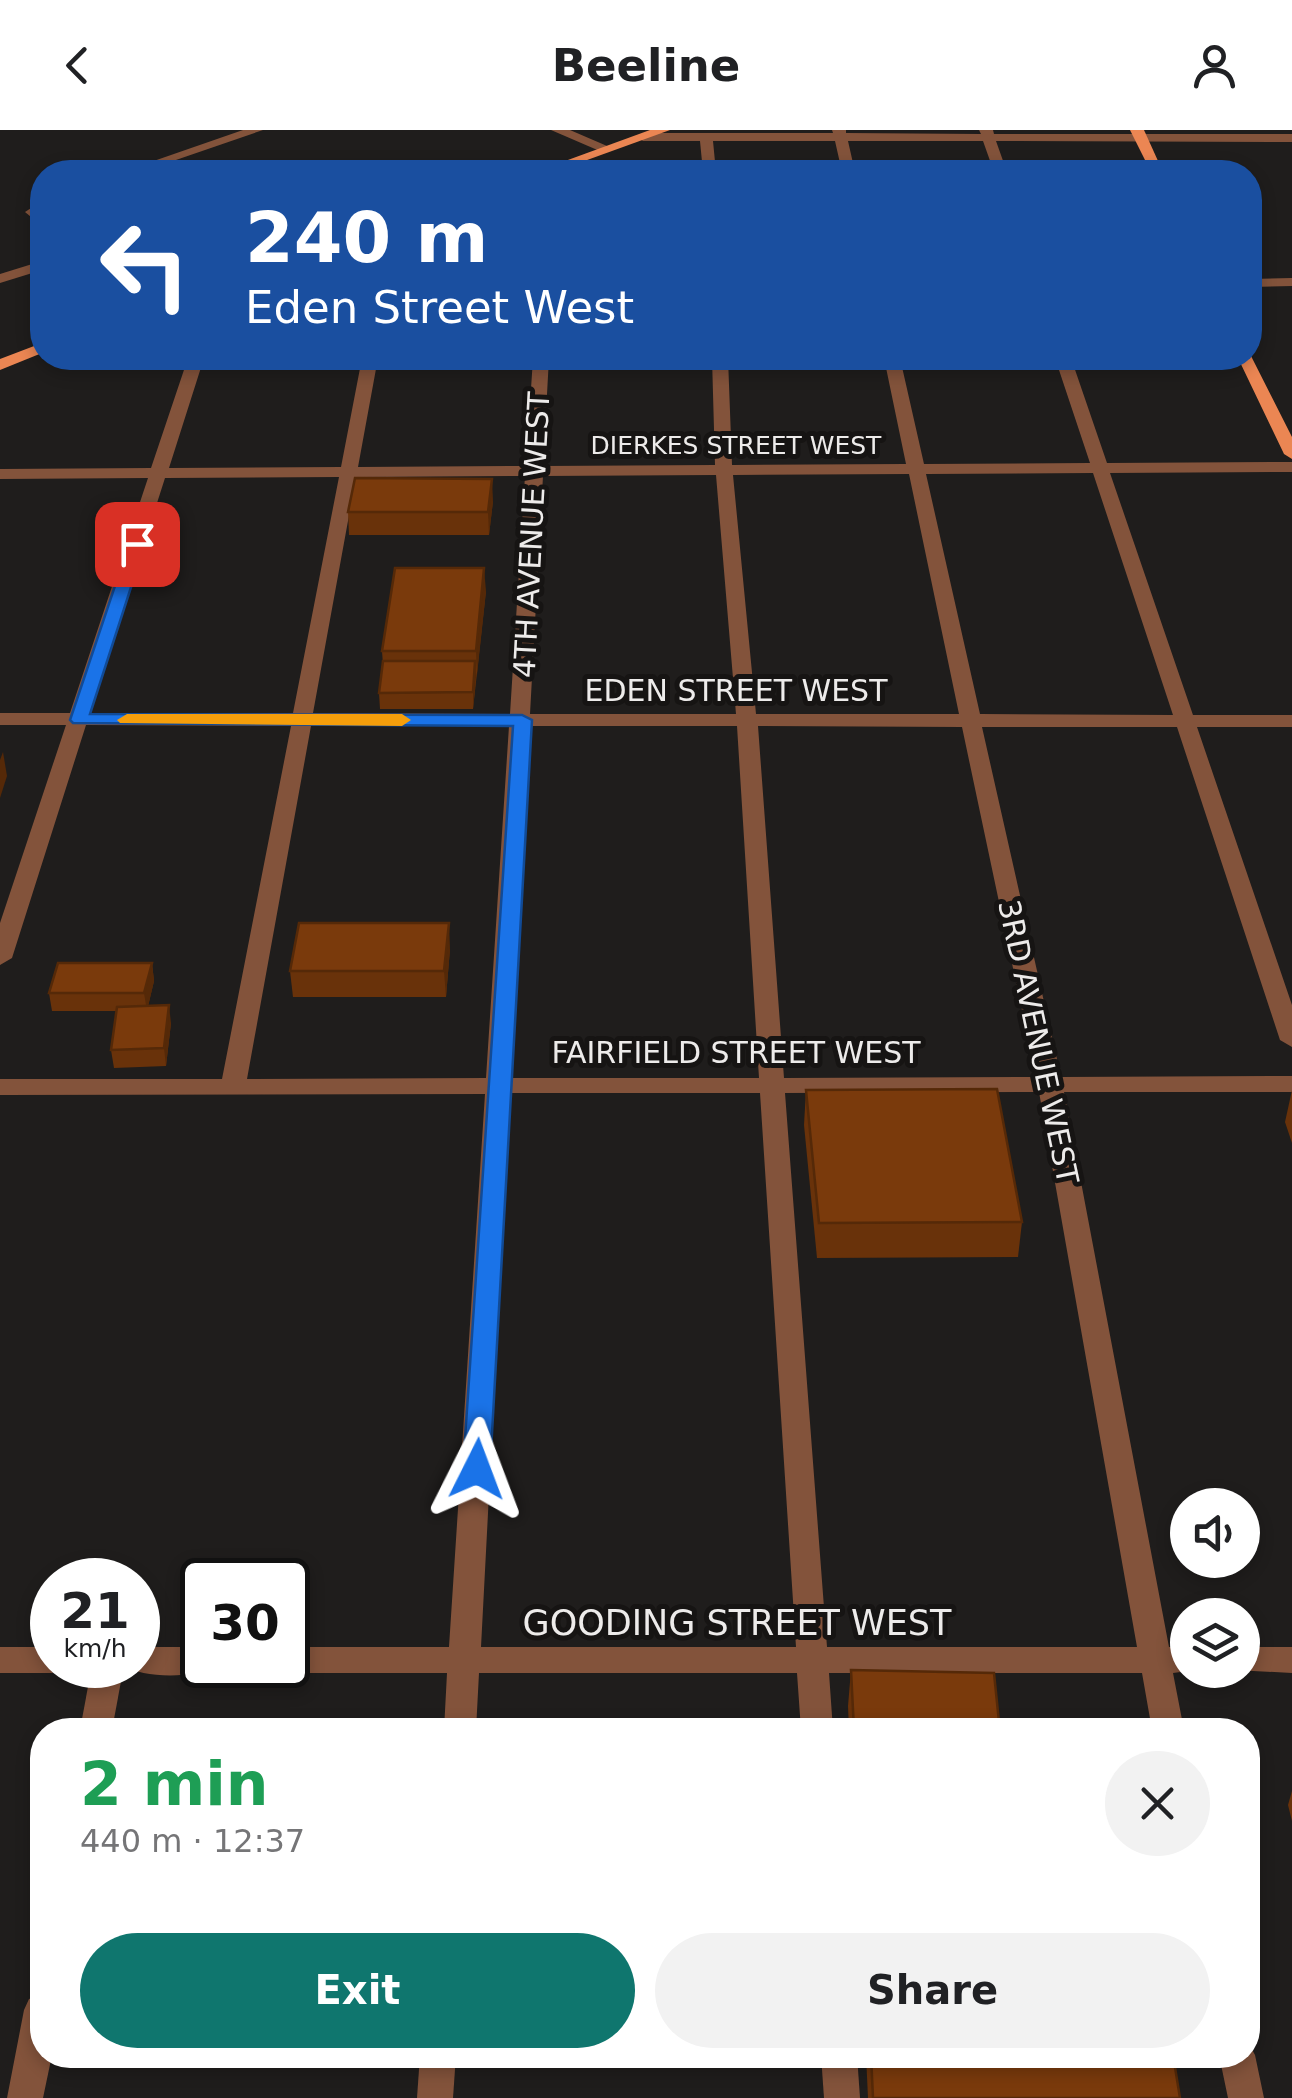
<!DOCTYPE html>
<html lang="en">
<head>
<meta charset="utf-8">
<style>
	body { margin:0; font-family:"DejaVu Sans",sans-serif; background:#f2f2f2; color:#202124; height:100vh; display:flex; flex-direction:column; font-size:38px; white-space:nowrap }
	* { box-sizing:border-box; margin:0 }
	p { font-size:32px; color:#757577 }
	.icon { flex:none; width:55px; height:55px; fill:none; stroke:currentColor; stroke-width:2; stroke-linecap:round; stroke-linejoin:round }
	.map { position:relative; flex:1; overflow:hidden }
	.sheet { position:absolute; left:30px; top:1588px; width:1230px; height:350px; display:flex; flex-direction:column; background:#fff; border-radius:40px; box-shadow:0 5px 15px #0003 }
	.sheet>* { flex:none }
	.hud { position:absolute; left:30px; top:30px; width:1232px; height:210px; border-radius:40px; box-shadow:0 5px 15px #0003; background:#1a4fa0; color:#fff; overflow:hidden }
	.fabs { position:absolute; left:1170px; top:1358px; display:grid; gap:20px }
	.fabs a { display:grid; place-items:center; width:90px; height:90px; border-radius:50%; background:#fff; box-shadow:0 5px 15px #0003; font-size:50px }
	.speed { position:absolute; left:30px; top:1428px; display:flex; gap:20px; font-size:50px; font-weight:700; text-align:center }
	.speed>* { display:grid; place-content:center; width:130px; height:130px; border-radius:50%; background:#fff; box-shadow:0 5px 15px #0003; line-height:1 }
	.speed small { font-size:25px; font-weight:400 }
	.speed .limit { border:5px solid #111; border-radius:15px; background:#fff; color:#111 }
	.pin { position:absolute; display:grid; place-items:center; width:85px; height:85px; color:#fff; margin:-42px; border-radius:20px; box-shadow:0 5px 15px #0006 }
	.me { position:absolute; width:110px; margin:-55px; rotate:3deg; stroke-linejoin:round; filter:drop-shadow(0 0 8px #0008) }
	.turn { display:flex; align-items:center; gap:35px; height:210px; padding:0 50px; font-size:45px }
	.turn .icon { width:130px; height:130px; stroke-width:2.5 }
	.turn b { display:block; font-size:70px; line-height:85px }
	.round { display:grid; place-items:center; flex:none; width:105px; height:105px; border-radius:52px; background:#f2f2f2 }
	.overview { display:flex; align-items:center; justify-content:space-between; height:170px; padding:0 50px }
	h1 { font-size:60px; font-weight:700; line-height:75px; color:#1e9e55 }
	.action { display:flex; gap:20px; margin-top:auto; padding:20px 50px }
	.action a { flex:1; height:115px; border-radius:60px; background:#0f766e; color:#fff; font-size:40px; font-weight:700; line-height:115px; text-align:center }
	.action a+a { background:#f2f2f2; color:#202124 }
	header { display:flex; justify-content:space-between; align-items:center; height:130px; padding:0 50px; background:#fff; font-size:45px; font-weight:700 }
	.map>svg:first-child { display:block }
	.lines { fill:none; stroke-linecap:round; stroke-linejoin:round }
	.minor { fill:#83533b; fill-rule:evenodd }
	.major { fill:#eb8653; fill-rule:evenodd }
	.wall { fill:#69320a }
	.shaded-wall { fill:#552908 }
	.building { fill:#7a3a0c; stroke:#552908; stroke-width:2.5 }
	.route { fill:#1a73e8; stroke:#114b97; stroke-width:2.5 }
	.slow { fill:#f59e0b }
	.labels { text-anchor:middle; stroke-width:10; stroke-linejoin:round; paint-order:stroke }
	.far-street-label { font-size:25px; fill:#edebea; stroke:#161413 }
	.street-label { font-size:30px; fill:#edebea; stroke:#161413 }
	.near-street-label { font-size:35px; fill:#edebea; stroke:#161413 }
</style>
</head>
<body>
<header><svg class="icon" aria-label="back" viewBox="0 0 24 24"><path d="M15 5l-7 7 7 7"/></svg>Beeline<svg class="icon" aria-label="person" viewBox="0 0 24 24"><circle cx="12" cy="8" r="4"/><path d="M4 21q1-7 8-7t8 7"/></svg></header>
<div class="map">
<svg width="1292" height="1968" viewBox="0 0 1292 1968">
	<rect width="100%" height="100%" fill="#1f1d1c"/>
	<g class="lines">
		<!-- minor -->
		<g class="minor">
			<path d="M243,0H263L141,42H122Z"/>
			<path d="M551,0H570L614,19L602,22Z"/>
			<path d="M832,0H846V3L981,4L979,0H993L994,4H1292V12L996,11L1007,42H994L983,11H848L855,42H842L835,11H713L716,42H703L700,11H643L636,7L643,3H833Z"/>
			<path d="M42,71V96L25,82Z"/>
			<path d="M42,131V140L0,153V144Z"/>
			<path d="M1292,148V156L1250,157V149Z"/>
			<path d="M188,228H204L169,338L341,337L362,228H378L358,337L526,336L533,228H549L543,336L715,335L712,228H728L732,335L906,334L884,228H900L924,334L1090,333L1055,228H1071L1107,333L1292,332V342L1110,343L1193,585H1292V597H1197L1292,875V917L1280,910L1177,597H982L1061,947L1292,946V962H1064L1169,1517H1188V1540H1196L1173,1543L1184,1600H1152L1142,1543H829L833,1600H801L797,1543H479L476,1600H444L447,1543H288L277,1539L275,1535H288V1517H449L485,964L0,965V949H222L291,596L86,595L12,828L0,835V793L66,595H0V583H70L148,348L0,349V339L151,338ZM1093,343L1173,585L980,584L926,344ZM909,344L959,584H756L733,345ZM716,345L736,584H530L543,346ZM525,346L510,584L313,583L356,347ZM339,347L293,583H90L165,348ZM311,596H509L486,948L247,949ZM529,596H737L759,948H511ZM758,596L962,597L1036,947L784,948ZM1039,962L1137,1517H827L785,963ZM510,963H760L796,1517H481Z"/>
			<path d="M0,1517H52V1535H65L52,1543H0Z"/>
			<path d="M138,1517H202V1535H215C199,1549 141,1549 125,1535H138Z"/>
			<path d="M1242,1517H1292V1543L1234,1540H1242Z"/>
			<path d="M92,1535H124L112,1600H80Z"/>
			<path d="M42,1864V1925H52L43,1968H7L24,1880L29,1869Z"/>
			<path d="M1248,1912L1255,1925L1264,1968H1228L1219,1925H1248Z"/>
			<path d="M420,1925H456L453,1968H417Z"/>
			<path d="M821,1925H857L860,1968H824Z"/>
		</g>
		<!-- major -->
		<g class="major">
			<path d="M650,0H670L554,42H535Z"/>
			<path d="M1130,0H1144L1163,42H1151Z"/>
			<path d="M42,213V223L0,240V229Z"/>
			<path d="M1250,224L1292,307V329L1284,324L1238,228H1250Z"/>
		</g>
	</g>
	<!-- wall -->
	<g class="wall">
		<path d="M493,371L489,405H349L348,382Z"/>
		<path d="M486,461L473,579H380L379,563L383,535L382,521Z"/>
		<path d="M450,819L446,867H293L290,841Z"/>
		<path d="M152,833L154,851L148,876L171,893L166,936L114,938L111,920L116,881H52L49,863Z"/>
		<path d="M806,960L1022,1092L1018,1127L817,1128L804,995Z"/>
		<path d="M1292,960V1013L1285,992Z"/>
		<path d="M851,1540L999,1592L1123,1600H849L848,1576Z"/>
		<path d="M1292,1661V1691L1288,1675Z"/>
		<path d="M866,1925H1173L1180,1968H868Z"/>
	</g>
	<!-- shaded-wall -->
	<g class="shaded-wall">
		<path d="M492,349L493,371L489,405L488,382Z"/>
		<path d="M484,438L486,461L477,545L476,521Z"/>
		<path d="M475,531L476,547L473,579V562Z"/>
		<path d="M3,622L7,646L0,668V630Z"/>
		<path d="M449,793L450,819L446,867L444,841Z"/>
		<path d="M152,833L154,851L147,881L144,863Z"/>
		<path d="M169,875L171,893L166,936L164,918Z"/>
	</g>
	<!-- building -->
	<g class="building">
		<path d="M355,348L492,349L488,382H348Z"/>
		<path d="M395,438H484L476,521H382Z"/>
		<path d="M383,531H475L473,562L379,563Z"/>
		<path d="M299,793H449L444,841H290Z"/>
		<path d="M58,833H152L144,863H49Z"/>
		<path d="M169,875L164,918L111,920L117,877Z"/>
		<path d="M997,959L1022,1092L819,1093L806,960Z"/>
		<path d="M851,1540L994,1543L999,1592L1122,1594L1123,1600H854Z"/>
		<path d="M871,1925H1173L1180,1968H873Z"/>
	</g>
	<!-- route -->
	<path class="route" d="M137,409L145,414L90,584L522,585L532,590L490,1339L486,1346H467L463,1339L513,596L73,593L70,590L129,414Z"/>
	<!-- slow -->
	<path class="slow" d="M127,584H402L411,590L402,596L120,593L117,590Z"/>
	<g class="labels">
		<!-- far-street labels -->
		<g class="far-street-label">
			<text x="736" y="324">DIERKES STREET WEST</text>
		</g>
		<!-- street labels -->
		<g class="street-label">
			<text transform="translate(532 405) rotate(-87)" y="10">4TH AVENUE WEST</text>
			<text x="736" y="571">EDEN STREET WEST</text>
			<text transform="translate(1038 912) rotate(78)" y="10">3RD AVENUE WEST</text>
			<text x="736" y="933">FAIRFIELD STREET WEST</text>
		</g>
		<!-- near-street labels -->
		<g class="near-street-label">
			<text x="737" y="1505">GOODING STREET WEST</text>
		</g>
	</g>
</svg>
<div class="fabs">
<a><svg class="icon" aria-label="sound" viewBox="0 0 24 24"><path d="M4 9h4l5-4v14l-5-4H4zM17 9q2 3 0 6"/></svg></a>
<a><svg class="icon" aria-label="layers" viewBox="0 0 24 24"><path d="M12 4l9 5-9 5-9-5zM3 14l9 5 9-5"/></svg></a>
</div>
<div class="speed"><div>21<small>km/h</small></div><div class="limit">30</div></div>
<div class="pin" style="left:137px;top:414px;background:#d93025"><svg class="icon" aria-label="arrive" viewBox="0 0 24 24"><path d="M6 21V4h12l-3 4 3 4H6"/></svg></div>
<svg class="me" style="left:477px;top:1339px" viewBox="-20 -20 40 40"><path d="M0-17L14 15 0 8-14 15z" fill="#1a73e8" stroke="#fff" stroke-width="4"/></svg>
<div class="hud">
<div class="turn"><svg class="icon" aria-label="left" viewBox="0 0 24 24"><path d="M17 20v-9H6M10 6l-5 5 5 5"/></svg><div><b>240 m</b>Eden Street West</div></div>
</div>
<section class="sheet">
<div class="overview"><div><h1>2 min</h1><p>440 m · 12:37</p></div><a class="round"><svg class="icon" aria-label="close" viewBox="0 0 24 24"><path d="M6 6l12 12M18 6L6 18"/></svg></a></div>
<div class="action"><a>Exit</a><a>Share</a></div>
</section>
</div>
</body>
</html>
